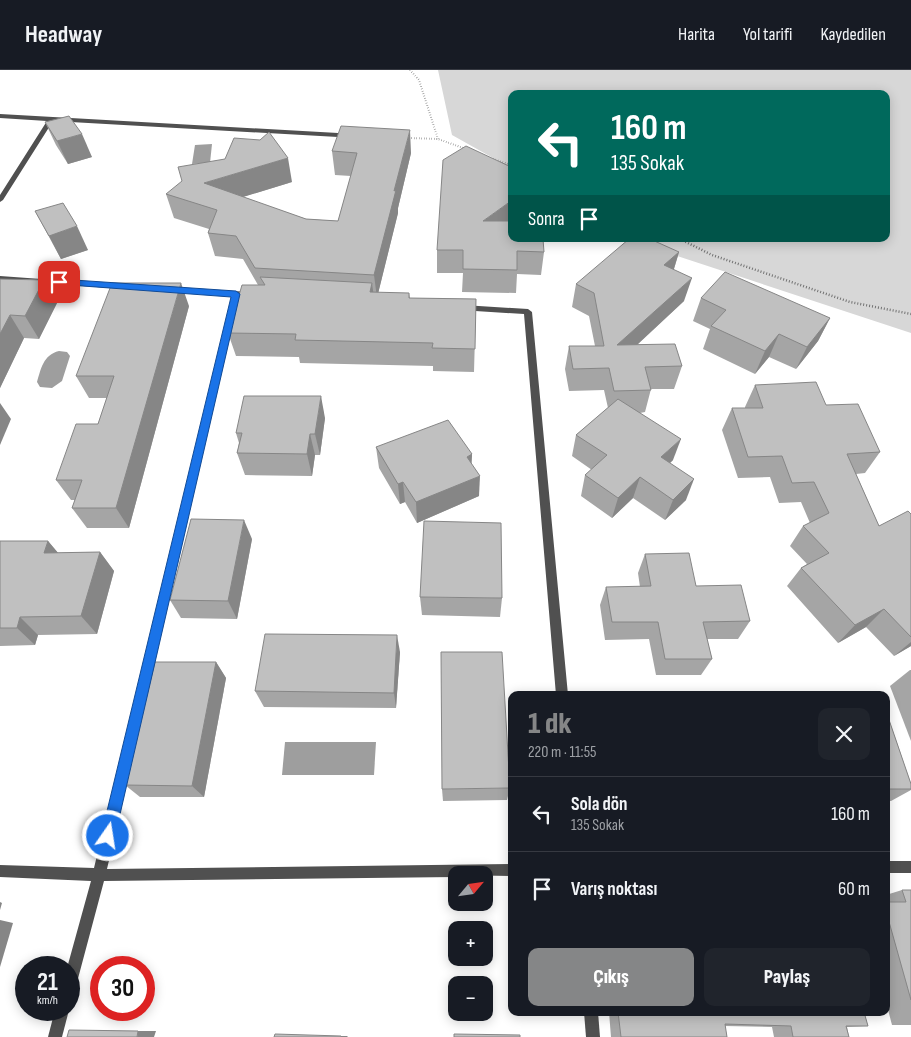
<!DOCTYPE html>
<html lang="tr">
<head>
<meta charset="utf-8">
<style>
	body { margin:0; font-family:"Sofia Sans Condensed",sans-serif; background:#20242c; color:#f1f3f6; height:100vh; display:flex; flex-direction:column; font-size:19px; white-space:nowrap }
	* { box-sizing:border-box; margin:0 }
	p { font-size:16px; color:#9ea1a6 }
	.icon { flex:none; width:28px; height:28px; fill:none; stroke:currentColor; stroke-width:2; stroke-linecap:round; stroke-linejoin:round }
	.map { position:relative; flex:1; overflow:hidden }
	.panel { position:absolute; left:508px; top:621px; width:382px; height:325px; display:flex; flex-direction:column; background:#171b24; border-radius:10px; box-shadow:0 2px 12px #0003 }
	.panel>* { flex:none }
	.top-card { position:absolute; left:508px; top:20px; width:382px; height:152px; border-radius:10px; box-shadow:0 2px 12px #0003; background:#00695c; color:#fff; overflow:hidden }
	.needle { width:32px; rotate:61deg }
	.fabs { position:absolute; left:448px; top:796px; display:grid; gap:10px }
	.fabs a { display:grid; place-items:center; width:45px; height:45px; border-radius:10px; background:#171b24; box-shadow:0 2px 12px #0003; font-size:25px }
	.speed { position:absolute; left:15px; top:886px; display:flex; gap:10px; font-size:25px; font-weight:700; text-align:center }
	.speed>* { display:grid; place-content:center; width:65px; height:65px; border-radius:50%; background:#171b24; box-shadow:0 2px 12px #0003; line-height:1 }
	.speed small { font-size:12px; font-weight:400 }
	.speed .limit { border:8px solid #d22; background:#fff; color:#111 }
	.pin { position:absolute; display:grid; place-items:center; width:42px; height:42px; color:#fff; margin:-21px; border-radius:10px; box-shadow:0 2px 8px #0006 }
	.me { position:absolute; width:55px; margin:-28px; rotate:13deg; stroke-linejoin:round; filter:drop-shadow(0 0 4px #0008) }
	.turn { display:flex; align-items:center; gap:18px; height:105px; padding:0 20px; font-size:22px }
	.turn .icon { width:65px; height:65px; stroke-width:2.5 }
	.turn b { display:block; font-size:35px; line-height:42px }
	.then { display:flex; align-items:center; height:48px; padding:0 20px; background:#0003; gap:10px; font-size:19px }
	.round { display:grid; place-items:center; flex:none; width:52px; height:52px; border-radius:10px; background:#20242c }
	.head { display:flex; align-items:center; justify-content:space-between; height:85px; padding:0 20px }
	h1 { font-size:30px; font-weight:800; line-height:38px; color:#858687 }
	.primary-button { display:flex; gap:10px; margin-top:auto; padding:10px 20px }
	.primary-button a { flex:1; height:58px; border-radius:10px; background:#858687; color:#fff; font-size:20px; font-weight:800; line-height:58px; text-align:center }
	.primary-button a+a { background:#20242c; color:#f1f3f6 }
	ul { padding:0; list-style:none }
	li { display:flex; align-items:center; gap:15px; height:75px; padding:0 20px; border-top:1px solid #363941 }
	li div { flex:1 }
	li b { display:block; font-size:19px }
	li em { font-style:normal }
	header { display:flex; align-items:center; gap:30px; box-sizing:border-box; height:70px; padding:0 25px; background:#171b24; border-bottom:1px solid #363941 }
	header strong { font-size:24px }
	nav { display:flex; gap:28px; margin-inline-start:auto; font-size:18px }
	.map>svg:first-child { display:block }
	.green { fill:#d7d7d7 }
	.water { fill:#9e9e9e }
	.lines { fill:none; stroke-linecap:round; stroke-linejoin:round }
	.path-far1 { stroke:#727272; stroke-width:2; stroke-dasharray:0.5 2; stroke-linecap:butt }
	.path { stroke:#727272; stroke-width:2.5; stroke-dasharray:1 2; stroke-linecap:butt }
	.street { fill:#505050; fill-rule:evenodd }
	.wall { fill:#a5a5a5 }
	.shaded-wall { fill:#868686 }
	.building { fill:#c0c0c0; stroke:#868686 }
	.route { fill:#1a73e8; stroke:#114b97 }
</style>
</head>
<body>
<header>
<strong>Headway</strong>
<nav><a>Harita</a><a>Yol tarifi</a><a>Kaydedilen</a></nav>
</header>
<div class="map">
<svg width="911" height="967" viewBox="0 0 911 967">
	<rect width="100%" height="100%" fill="#fff"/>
	<!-- green -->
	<path class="green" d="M438,0H911V263L659,180L638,169H886V24H511V98L452,65Z"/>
	<!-- water -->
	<g class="water">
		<path d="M212,74L210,93L192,94L195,75Z"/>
		<path d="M59,281L67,282L70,286L62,311L52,318L40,317L37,312C41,299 43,285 59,281Z"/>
		<path d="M285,672H376L374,705H282Z"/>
	</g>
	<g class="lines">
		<!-- path-far1 -->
		<g class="path-far1">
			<path d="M410,0L419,10L438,69"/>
			<path d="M409,68L438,69L466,79"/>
			<path d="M493,89L511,95"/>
		</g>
		<!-- path -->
		<path class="path" d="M680,169L712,185L850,232L911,244"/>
		<!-- street -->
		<g class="street">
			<path d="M0,44L338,63L341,65L338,67L53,51L3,130L0,132V125L47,51L0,48Z"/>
			<path d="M0,206L124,215L128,217L124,219L0,210Z"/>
			<path d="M168,218L253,222L257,225L253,228L239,227L107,799L511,794V806L456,805V807L104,811L76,916L74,921L69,923V898H67L91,811L0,807V795L94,798L232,226L171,222H168Z"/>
			<path d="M463,235L528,239L532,242L568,625H556L524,244L460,240L459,238Z"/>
			<rect x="886" y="791" width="25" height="12"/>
			<path d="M55,940H69L62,967H48Z"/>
			<path d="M584,942H598L600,967H586Z"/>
		</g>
	</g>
	<!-- wall -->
	<g class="wall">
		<path d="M45,52L92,87L68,94L56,75Z"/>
		<path d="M332,81L411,83L398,138V143L378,223H409L410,228L476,229L474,302L433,301V296L300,293L299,287L236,286L228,263L258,215L243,189L215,186L208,163L209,159L174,148L166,124L292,112L242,127L306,149L338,151L351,106L335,105Z"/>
		<path d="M35,141L88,180L61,189Z"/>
		<path d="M511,169L544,182L541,205L517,204L516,223L462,222L463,203H437V180Z"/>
		<path d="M679,182L674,199L684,231L637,275L682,296L674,319H651L645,342L640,343L673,390L670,393L686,430L665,450L633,428L612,448L581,426L585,405L592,400L572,386L576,365L608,338L604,320L569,321L565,299L569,276H595L589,246L572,237L576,214Z"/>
		<path d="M0,209L44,210L57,233L39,269L24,268L0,318Z"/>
		<path d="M701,228L830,248L818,271L796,299L769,287L755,304L703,279L710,259L693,251Z"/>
		<path d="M189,236L129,458H87L72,438L75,430H71L56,410L98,354L107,328H89L76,306Z"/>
		<path d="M755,315L826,335L880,382L865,403L856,404L879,456L911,444V576L894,586L866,557L838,573L787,516L801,498L807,494L790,476L803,456L810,453L801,432L779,433L770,407L738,408L722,360L732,338H745V337Z"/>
		<path d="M325,348L320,385H315L312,406L245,405L237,383L239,373L236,363Z"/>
		<path d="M376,377L472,384L471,394L479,426L417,453L405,432L400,434L379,398Z"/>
		<path d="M252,469L237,549L181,548L170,530Z"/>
		<path d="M0,471H48L58,483L100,482L114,501L97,564L38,565L35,575L0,576Z"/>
		<path d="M645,484L750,551L738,569H707L712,589L701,605H656L649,569L605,570L600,535L606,517H640L638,503Z"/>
		<path d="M420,527L502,528L500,547L422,545Z"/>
		<path d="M400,582L396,638L264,637L255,621Z"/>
		<path d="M216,592L226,608L204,727H140L125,715Z"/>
		<path d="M910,600H911V671L890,616Z"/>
		<path d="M886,641L911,714V720L891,731H886Z"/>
		<path d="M510,718L507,730L443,731L442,719Z"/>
		<path d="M902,820H911V955H892L886,932V825Z"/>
		<path d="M609,942H864L868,956L847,957L849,967H774L772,957L725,956L727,967H611Z"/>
	</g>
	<!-- shaded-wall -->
	<g class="shaded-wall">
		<path d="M410,60L411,83L398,138V143L377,228L374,205L394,121Z"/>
		<path d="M82,64L92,87L68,94L57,71Z"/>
		<path d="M288,88L292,112L211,137L204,113Z"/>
		<path d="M511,131V153L483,151Z"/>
		<path d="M77,156L88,180L61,189L49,166Z"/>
		<path d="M679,182L672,205L664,195Z"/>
		<path d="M692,208L684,231L612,298L617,275Z"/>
		<path d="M44,210L57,233L39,269L25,246Z"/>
		<path d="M181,213L189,236L129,458L116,438Z"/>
		<path d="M372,213L375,236L370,222Z"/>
		<path d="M10,245L24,268L0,318V264Z"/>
		<path d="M830,248L818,271L796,299L807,277Z"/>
		<path d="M779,264L769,287L755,304L765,281Z"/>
		<path d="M321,326L325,348L320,385L315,364Z"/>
		<path d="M0,333L11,349L0,375Z"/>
		<path d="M310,364L315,385L312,406L307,384Z"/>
		<path d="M681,369L673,390L653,409L661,387Z"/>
		<path d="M472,384L471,406L467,387Z"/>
		<path d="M480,406L479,426L417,453L416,432Z"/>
		<path d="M640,407L633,428L612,448L618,428Z"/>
		<path d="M694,409L686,430L665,450L673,430Z"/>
		<path d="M403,412L405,432L400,434L398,414Z"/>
		<path d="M244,450L252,469L237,549L228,531Z"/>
		<path d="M48,471L64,490L44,483Z"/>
		<path d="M100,482L114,501L97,564L81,546Z"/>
		<path d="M884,539L866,557L838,573L855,555Z"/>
		<path d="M20,547L38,565L35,575L17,558Z"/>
		<path d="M397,565L400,582L396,638L394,623Z"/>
		<path d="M911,572V576L894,586Z"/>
		<path d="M216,592L226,608L204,727L192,716Z"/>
		<path d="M0,832L2,833L0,840Z"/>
		<path d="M0,850L13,853L0,897Z"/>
		<path d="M138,961H156L154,967H137Z"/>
		<path d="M341,966H348L347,967H341Z"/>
	</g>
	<!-- building -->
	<g class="building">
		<path d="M69,46L82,64L57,71L45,52Z"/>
		<path d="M341,56L410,60L394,121L396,120L374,205L255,198L236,166L208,163L217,140L166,124L182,111L178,97L225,89L234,68L260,70L269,62L288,88L204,113L306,149L338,151L357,83L332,81Z"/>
		<path d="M466,76L511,97V131L483,151H511V169H543L544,182L517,181V200L463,199V180H437L443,90Z"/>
		<path d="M63,133L77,156L49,166L35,141Z"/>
		<path d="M629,169H650L679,182L664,195L692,208L617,275L675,274L682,296L645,297L651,320L614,321L609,298L573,299L569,276H604L594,223L576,214Z"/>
		<path d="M725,202L830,248L807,277L779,264L765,281L711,256L726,240L701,228Z"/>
		<path d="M260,207L372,213L370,222L409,223V228L476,229L475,279L432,278L433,273L295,270L296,264L228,263L242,215H265Z"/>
		<path d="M0,209L44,210L25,246L10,245L0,264Z"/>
		<path d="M112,213H181L116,438H72L82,410H56L76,354H98L114,306H76Z"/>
		<path d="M816,312L826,335L858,334L880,382L847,384L879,456L908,441L911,444V567L884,539L855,555L801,498L829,483L803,456L829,443L814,412L792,413L782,386L748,387L732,338H763L755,315Z"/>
		<path d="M244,326H321L315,364H310L307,384L237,383L242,363H236Z"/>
		<path d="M618,329L681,369L661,387L694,409L673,430L640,407L618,428L585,405L607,385L576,365Z"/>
		<path d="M448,350L472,384L467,387L480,406L416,432L403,412L398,414L376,377Z"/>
		<path d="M191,449L244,450L228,531L170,530Z"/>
		<path d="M424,451L501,453L502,528L420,527Z"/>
		<path d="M0,471H48L44,483L100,482L81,546L20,547L17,558H0Z"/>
		<path d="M689,483L696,516L741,515L750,551L703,552L712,589H665L658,552H612L606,517L651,516L645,484Z"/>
		<path d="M265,564L397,565L394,623L255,621Z"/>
		<path d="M441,582H502L510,718L442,719Z"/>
		<path d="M155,592H216L192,716L125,715Z"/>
		<path d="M886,641L911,714V719H886Z"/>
		<path d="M902,820H911V930L886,841V832H906Z"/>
		<path d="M618,942H864L868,956H846L849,967H793L791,956L725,954L727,967H621Z"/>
		<path d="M69,960L138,961L137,967H67Z"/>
		<path d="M275,964L341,966V967H274Z"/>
		<path d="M454,964L520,965V967H454Z"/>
	</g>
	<!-- route -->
	<path class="route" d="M59,209L236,221L240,224L115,766L113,771L108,773L103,771L101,766L231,227L56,214L55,212Z"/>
</svg>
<div class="fabs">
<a><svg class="needle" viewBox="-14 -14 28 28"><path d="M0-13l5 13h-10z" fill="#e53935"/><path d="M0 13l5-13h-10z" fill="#9ea1a6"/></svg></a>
<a>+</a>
<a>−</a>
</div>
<div class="speed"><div>21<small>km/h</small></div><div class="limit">30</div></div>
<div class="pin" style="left:59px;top:212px;background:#d93025"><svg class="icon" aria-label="arrive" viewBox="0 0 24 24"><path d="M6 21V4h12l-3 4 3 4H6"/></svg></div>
<svg class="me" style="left:108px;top:766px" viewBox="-20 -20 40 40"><circle r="17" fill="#1a73e8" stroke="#fff" stroke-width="3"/><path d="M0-11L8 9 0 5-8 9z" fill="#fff"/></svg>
<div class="top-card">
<div class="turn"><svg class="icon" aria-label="left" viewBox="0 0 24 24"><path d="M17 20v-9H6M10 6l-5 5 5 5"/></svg><div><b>160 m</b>135 Sokak</div></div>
<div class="then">Sonra<svg class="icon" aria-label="arrive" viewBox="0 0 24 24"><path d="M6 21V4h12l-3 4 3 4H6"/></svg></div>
</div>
<section class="panel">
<div class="head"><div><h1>1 dk</h1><p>220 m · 11:55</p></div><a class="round"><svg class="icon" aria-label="close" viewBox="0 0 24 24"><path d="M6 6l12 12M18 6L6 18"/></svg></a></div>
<ul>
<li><svg class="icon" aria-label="left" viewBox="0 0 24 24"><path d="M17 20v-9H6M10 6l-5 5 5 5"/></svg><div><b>Sola dön</b><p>135 Sokak</p></div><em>160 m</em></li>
<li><svg class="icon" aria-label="arrive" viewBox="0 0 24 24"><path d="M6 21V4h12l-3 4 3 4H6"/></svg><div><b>Varış noktası</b></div><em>60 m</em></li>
</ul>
<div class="primary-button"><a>Çıkış</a><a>Paylaş</a></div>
</section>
</div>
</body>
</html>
